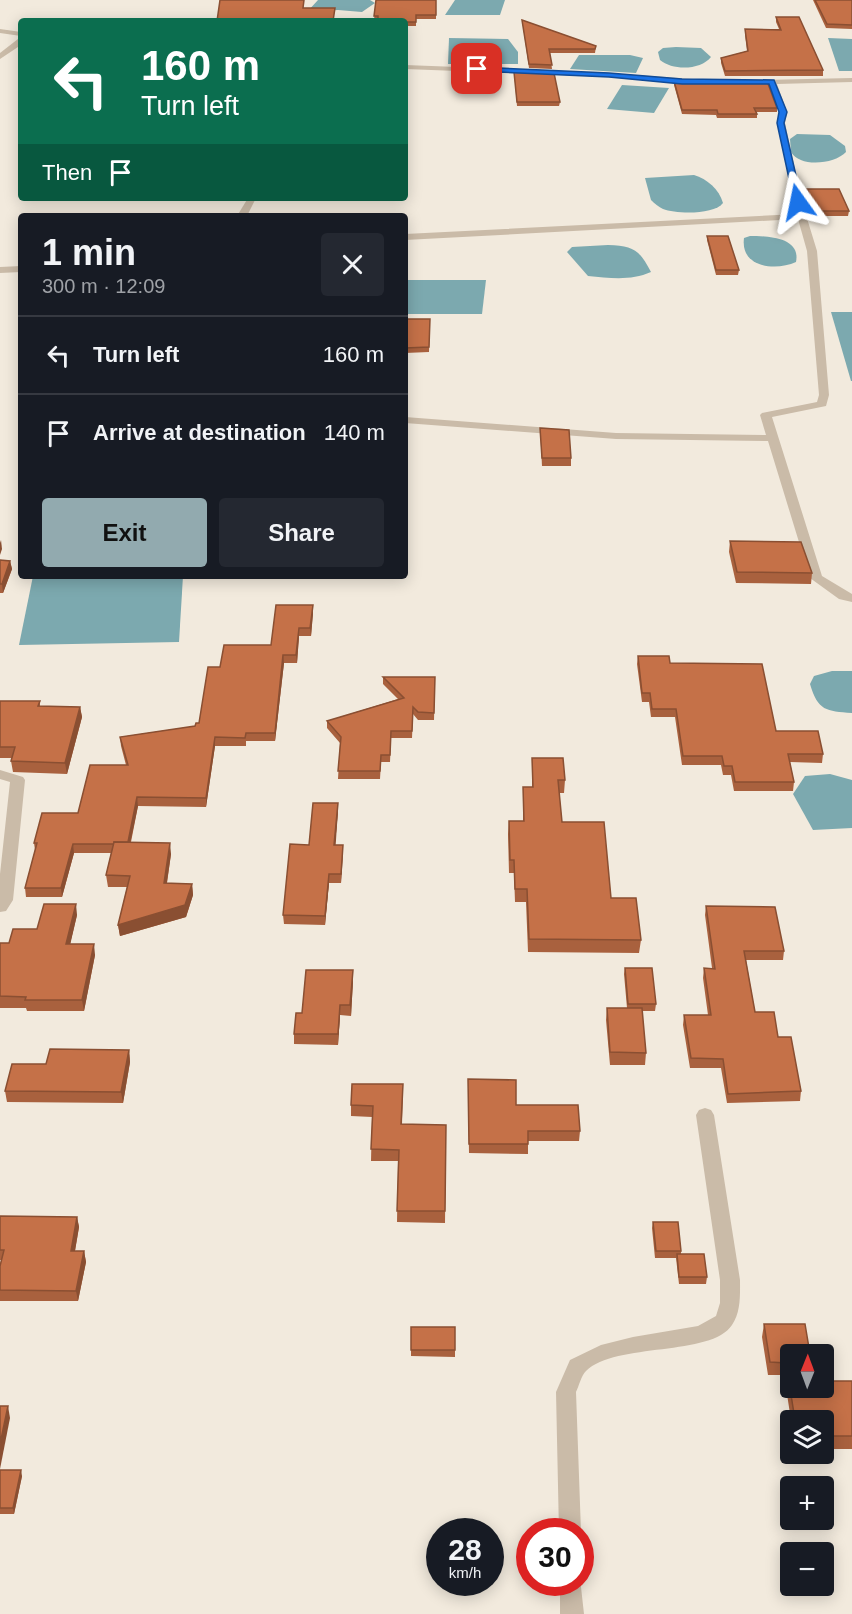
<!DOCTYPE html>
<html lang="en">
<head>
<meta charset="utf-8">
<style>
	body { margin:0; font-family:Helvetica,sans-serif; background:#242831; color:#f1f3f6; height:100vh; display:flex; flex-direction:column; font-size:22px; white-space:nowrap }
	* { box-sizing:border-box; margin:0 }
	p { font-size:20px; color:#9ea1a6 }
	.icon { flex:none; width:33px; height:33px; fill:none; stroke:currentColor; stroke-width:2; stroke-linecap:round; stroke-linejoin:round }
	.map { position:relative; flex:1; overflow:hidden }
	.panel { position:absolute; left:18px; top:213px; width:390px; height:366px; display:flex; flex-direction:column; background:#171b24; border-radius:6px; box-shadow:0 3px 15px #0003 }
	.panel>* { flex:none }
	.guide { position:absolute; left:18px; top:18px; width:390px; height:183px; border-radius:6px; box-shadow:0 3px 15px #0003; background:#0b6e4f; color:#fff; overflow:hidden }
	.needle { width:39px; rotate:1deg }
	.tools { position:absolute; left:780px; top:1344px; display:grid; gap:12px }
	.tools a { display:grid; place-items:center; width:54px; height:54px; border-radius:6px; background:#171b24; box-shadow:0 3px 15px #0003; font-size:30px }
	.speed { position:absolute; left:426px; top:1518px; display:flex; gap:12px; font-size:30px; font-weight:700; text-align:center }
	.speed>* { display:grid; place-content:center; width:78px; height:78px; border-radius:50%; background:#171b24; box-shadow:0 3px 15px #0003; line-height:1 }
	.speed small { font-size:15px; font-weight:400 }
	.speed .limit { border:9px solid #d22; background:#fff; color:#111 }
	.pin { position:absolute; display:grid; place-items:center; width:51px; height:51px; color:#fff; margin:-26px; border-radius:12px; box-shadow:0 3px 9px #0006 }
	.me { position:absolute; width:66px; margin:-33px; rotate:348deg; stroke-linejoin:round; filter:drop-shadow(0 0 4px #0008) }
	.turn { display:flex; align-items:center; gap:21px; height:126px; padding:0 24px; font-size:27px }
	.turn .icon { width:78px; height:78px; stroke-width:2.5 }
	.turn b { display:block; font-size:42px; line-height:51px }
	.then { display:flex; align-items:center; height:57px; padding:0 24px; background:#0003; gap:12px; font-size:22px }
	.round { display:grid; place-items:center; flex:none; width:63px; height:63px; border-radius:6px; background:#242831 }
	.summary { display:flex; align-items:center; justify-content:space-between; height:102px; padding:0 24px }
	h1 { font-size:36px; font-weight:600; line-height:45px }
	.primary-button { display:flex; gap:12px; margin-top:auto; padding:12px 24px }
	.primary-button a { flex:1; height:69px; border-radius:6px; background:#92aaaf; color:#111; font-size:24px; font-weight:600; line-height:69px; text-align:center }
	.primary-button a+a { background:#242831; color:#f1f3f6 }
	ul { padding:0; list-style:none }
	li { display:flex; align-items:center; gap:18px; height:78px; padding:0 24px; border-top:2px solid #363941 }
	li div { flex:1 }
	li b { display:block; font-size:22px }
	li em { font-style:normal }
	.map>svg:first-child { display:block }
	.water { fill:#7ca9af }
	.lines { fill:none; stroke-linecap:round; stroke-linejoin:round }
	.street { fill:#cabba8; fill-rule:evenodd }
	.wall { fill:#a9613e }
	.shaded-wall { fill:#8a4f32 }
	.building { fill:#c57148; stroke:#8a4f32; stroke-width:1.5 }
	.route { fill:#1a73e8; stroke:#114b97; stroke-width:1.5 }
</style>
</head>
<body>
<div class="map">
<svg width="852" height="1614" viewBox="0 0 852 1614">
	<rect width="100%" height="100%" fill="#f2eadd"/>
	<!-- water -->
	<g class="water">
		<path d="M318,0H370L375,3L362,12L338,10L307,12Z"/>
		<path d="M455,0H505L500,15H445Z"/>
		<path d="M449,38L508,39L518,52V64H448Z"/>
		<path d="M828,38L852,39V71H839Z"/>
		<path d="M676,47L701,48L711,57C701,70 673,71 660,60L658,52L663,48Z"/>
		<path d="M579,55H630L643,58L636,73L570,69Z"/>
		<path d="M622,85L669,88L654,113L607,109Z"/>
		<path d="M797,134L830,135L845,146L846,152C835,164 800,168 791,152L790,139Z"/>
		<path d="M694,175C707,179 719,189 723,203C714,215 676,214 663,209C659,207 654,203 651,200L645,178Z"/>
		<path d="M750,236C767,236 801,237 796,262C776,271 740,268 744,238Z"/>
		<path d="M608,245C633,246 639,249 651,272C631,281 610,278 588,276L567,252L572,247Z"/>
		<path d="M408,280H486L482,314H408Z"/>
		<path d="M831,312H852V381H851Z"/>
		<path d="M33,576H183L179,642L19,645Z"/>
		<path d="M832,671H852V713C826,711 818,711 810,684L814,676Z"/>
		<path d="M830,774L852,780V828L813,830L793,794L805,776Z"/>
	</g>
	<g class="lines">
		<!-- street -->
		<g class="street">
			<path d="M0,29L21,32V36L0,33Z"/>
			<path d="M18,39H21V45L0,59V53Z"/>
			<path d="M405,65L609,73L693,79L697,81L693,83L609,77L405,69Z"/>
			<path d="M852,78V82L777,84L787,112L785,123L802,202L817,251L829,395L826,406L772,417L822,576L852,594V602L839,599L810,578L768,441L616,439L405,423V417L616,433L766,435L760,415L762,413L817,402L819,395L807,251L798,219L405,240V234L797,214L777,123L779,112L769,84L758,82L762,80Z"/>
			<path d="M248,198H256L247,216H237Z"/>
			<path d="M21,266V272L0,273V267Z"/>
			<path d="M0,770L23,777L25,780L13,900L6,911L0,912V874L10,782L0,779Z"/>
			<path d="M705,1108L711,1110L714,1115L740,1280C740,1295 741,1312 732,1325C711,1357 616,1342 586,1371C581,1376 579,1386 576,1392L581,1532H559L556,1392L570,1360L601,1345L633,1337L698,1326L716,1316L720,1303V1280L696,1115L699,1110Z"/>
			<path d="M580,1578L584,1614H560V1582H580Z"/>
		</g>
	</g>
	<!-- wall -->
	<g class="wall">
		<path d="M376,0H436V19H416V26H405V21L374,20Z"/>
		<path d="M813,0H852V29L826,28Z"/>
		<path d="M776,17L823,70V76H725L721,63V58L747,51L745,35V29H779L776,22Z"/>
		<path d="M522,20L596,46L595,53H550L552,69L529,68Z"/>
		<path d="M514,72L560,102L559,106H517Z"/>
		<path d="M674,81L777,108V112H756L757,114V118H717L716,115L682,114L674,85Z"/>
		<path d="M807,189L849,211L848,216H815L806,193Z"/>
		<path d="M707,236L739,270L738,275H716L707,240Z"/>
		<path d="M405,319H430L429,352L405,353Z"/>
		<path d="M540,428L571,458V466H542Z"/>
		<path d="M730,541L812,573L811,584L736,583L729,552Z"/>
		<path d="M0,560L10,561L12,569L3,593H0Z"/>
		<path d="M313,613L311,636H299L297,663H284L275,741H246V746H215L206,807L138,806L131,842L171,854L167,883L192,884L193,895L186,917L120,936L118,925L127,887H108L106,875L111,853H74L62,897H26L25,888L35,850L34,843L78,813L126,765L121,746L120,737L195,726L199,723L220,667L271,645Z"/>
		<path d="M638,656L670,663L776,731L823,754L822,763L790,762L794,782L793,791H734L731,775H723L721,765H682L675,717H651L649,702H642L637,664Z"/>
		<path d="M383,677H435L434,720H418L413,714L412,738H391L390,762H381L380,779H338L340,743L327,728V721L398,699L383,684Z"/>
		<path d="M0,701H40V706L80,707L82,717L67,774L13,772L11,761L12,758H0Z"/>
		<path d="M532,758L565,780L564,793H559L562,822L611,898L641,940L639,953L528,952L526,902H515L514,873H509L508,834L509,821H523V787H532Z"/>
		<path d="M338,811L335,845H343L341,883H329L325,925L284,924L283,915L309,845Z"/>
		<path d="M706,906L784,951L783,960H746L755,1012L778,1037L801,1091L800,1101L727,1103L721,1068H690L683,1025L684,1015H708L703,978L704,968H712L705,915Z"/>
		<path d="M77,915L70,944L95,955L84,1011H27L26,1008H0V943H9L37,929Z"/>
		<path d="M625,968L656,1004L655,1011H642L646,1053L645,1065H610L606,1020L607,1008H627L624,974Z"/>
		<path d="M353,981L351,1016L340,1015L338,1045L294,1044V1034L302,1013Z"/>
		<path d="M129,1050L130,1062L123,1103L7,1102L5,1091L46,1064Z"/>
		<path d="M468,1089L516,1105L580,1131L579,1141H528V1154L469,1153Z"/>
		<path d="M403,1095L402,1124L446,1125L445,1223L397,1222L398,1161H371L372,1117L351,1116V1105Z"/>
		<path d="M0,1216L77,1217L79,1227L75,1251H84L86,1262L78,1301H0V1266L1,1260H0Z"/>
		<path d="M653,1222L681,1251V1254L707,1277L706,1284H679L676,1258H655L652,1228Z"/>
		<path d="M764,1324H805L790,1388L852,1381V1449H824V1420H791L784,1375H768L762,1337Z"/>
		<path d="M411,1327H455V1357L411,1356Z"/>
		<path d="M0,1470L22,1476L14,1514H0Z"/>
	</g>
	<!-- shaded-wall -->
	<g class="shaded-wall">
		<path d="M1,540L2,549L0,555V543Z"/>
		<path d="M10,561L12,569L3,593L2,584Z"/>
		<path d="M313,605V613L311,636L310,628Z"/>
		<path d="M299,628V636L297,663L296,655Z"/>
		<path d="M283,655L284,663L275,741V733Z"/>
		<path d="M80,707L82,717L67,774L65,763Z"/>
		<path d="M215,737V746L206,807V798Z"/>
		<path d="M137,797L138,806L128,853L127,844Z"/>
		<path d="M338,803V811L335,854L334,845Z"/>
		<path d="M170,843L171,854L165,895L164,883Z"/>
		<path d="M73,844L74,853L62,897L61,888Z"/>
		<path d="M343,845V854L341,883V874Z"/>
		<path d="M329,874V883L325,925V916Z"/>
		<path d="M192,884L193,895L186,917L120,936L118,925Z"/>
		<path d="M76,904L77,915L68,954L66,944Z"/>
		<path d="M94,944L95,955L84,1011L82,1000Z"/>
		<path d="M353,970V981L351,1016L350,1005Z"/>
		<path d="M340,1005V1015L338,1045V1034Z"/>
		<path d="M129,1050L130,1062L123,1103L121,1092Z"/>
		<path d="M77,1217L79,1227L73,1262L71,1251Z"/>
		<path d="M84,1251L86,1262L78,1301L76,1291Z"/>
		<path d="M8,1406L10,1418L0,1469V1444Z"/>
		<path d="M21,1470L22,1476L14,1514L13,1508Z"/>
	</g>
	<!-- building -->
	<g class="building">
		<path d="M220,0H304L303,8H335L333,21H217Z"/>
		<path d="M376,0H436V15H416V22H405V21H378V16H374Z"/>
		<path d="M815,0H852V25L827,24Z"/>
		<path d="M776,17H799L823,70L725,71L721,58L748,51L745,29L781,30Z"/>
		<path d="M522,20L596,46L595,49H549L552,65L529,64Z"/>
		<path d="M514,72L554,73L560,102H517Z"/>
		<path d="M674,81H767L777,108H754L757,114H718L717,110H682Z"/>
		<path d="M807,189H839L849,211H815Z"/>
		<path d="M707,236H728L739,270H716Z"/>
		<path d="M405,319H430L429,347L405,348Z"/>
		<path d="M540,428L569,430L571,458H542Z"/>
		<path d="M730,541L801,542L812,573L737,572Z"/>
		<path d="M0,560L10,561L2,584H0Z"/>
		<path d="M276,605H313L310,628H299L296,655H283L275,733H246L245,738L215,737L206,798L137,797L128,842H114V844H73L61,888H25L37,843H34L42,813H78L90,765H128L120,737L195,726L196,723H199L208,667H220L224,645H271Z"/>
		<path d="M638,656H669L670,663L762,664L776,731H818L823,754H788L794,782H735L732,766H724L722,756H683L676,709H652L650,693H642Z"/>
		<path d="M383,677H435L434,713L418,712L413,707L412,731H391L390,755H381L380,771H338L341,737L327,721L404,698Z"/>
		<path d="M0,701H40L38,706L80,707L65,763L11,761L15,747H0Z"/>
		<path d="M532,758H563L565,780H558L562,822H604L611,898H636L641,940L529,939L527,889H515L514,860H510L509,821H524L523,787H533Z"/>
		<path d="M313,803H338L334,845H343L341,874H329L325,916L283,915L290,844L309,845Z"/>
		<path d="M114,842L170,843L164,883L192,884L185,905L118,925L130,876L106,875Z"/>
		<path d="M44,904H76L66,944H94L82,1000H25L26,997L0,996V943H9L13,929H37Z"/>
		<path d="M706,906L775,907L784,951H744L755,1012H774L778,1037H791L801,1091L728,1094L723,1059L691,1058L684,1015H711L704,968L715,969Z"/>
		<path d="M625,968H652L656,1004H628Z"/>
		<path d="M306,970H353L350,1005H340L338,1034H294L296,1013H302Z"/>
		<path d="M607,1008H642L646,1053L610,1052Z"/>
		<path d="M50,1049L129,1050L121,1092L5,1091L12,1064H46Z"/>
		<path d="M468,1079L516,1080V1105H578L580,1131H528V1144H469Z"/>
		<path d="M352,1084H403L401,1124L446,1125L445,1211H397L399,1150L371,1149L373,1106L351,1105Z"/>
		<path d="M0,1216L77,1217L71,1251H84L76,1291L0,1290V1266L4,1250H0Z"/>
		<path d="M653,1222H678L681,1251H656Z"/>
		<path d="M677,1254H704L707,1277H679Z"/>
		<path d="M764,1324H805L810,1354H790V1388H824V1381H852V1436H824V1420H795L786,1363L770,1362Z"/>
		<rect x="411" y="1327" width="44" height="23"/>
		<path d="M0,1406H8L0,1444Z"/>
		<path d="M0,1470H21L13,1508H0Z"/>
	</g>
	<!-- route -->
	<path class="route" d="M477,67L609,73L682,79L774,80L787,112L784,123L802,202L798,205L794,202L777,123L779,112L769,84H682L609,77L475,71Z"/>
</svg>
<div class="tools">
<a><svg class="needle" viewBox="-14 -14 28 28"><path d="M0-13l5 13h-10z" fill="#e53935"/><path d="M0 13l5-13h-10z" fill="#9ea1a6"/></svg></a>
<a><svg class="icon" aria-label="layers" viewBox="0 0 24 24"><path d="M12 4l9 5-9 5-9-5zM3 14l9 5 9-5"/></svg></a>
<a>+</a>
<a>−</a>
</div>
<div class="speed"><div>28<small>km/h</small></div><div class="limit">30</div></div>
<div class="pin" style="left:477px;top:69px;background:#d93025"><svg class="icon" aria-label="arrive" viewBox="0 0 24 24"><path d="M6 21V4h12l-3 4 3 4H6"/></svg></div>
<svg class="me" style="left:798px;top:202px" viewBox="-20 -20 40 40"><path d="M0-17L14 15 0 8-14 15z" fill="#1a73e8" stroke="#fff" stroke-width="4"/></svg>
<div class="guide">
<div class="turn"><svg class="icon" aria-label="left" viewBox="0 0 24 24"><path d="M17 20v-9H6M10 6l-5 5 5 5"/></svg><div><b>160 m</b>Turn left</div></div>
<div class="then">Then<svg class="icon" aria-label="arrive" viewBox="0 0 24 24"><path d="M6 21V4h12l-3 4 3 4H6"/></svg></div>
</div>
<section class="panel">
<div class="summary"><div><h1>1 min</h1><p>300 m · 12:09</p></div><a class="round"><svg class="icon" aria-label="close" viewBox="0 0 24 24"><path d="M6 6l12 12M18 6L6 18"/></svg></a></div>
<ul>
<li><svg class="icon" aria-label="left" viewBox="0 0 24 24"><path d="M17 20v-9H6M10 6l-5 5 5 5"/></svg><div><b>Turn left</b></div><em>160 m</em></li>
<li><svg class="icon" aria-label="arrive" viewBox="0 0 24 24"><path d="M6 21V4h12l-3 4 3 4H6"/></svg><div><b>Arrive at destination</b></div><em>140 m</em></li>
</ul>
<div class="primary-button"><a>Exit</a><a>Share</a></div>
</section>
</div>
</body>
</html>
